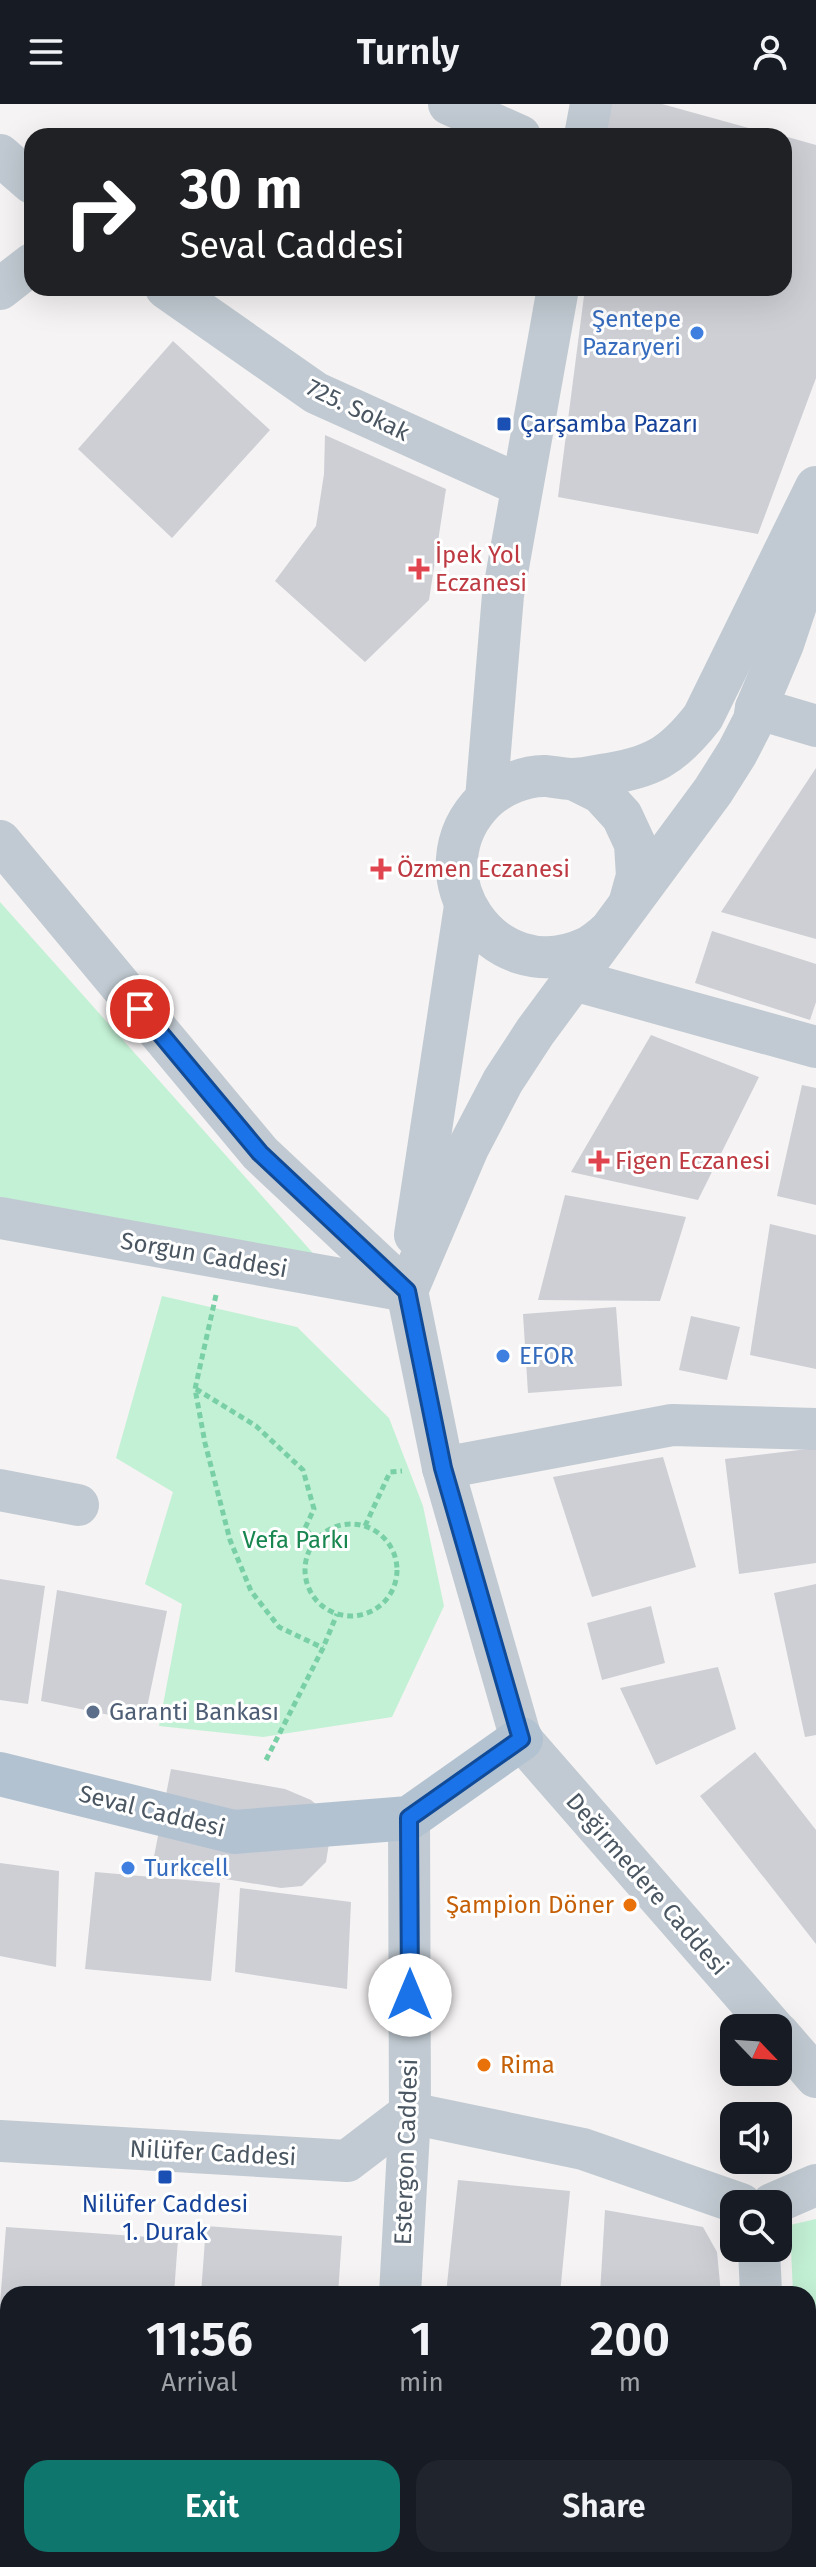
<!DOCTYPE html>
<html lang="en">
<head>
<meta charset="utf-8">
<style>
	body { margin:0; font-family:"Fira Sans",sans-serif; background:#20242c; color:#f1f3f6; height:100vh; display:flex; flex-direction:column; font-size:30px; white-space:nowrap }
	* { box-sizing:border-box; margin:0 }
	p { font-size:26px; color:#9ea1a6 }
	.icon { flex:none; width:44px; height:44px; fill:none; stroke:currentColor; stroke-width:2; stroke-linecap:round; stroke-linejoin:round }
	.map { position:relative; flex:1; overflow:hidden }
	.panel { position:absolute; left:0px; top:2182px; width:816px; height:282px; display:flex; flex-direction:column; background:#171b24; border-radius:24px 24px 0 0; box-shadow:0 8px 32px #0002 }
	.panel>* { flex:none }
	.banner { position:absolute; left:24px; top:24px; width:768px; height:168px; border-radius:24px; box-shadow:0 8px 32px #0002; background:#202124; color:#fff; overflow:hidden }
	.needle { width:52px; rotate:115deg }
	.fabs { position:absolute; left:720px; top:1910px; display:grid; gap:16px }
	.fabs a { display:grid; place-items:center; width:72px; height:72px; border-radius:16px; background:#171b24; box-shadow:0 8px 32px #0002; font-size:40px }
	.pin { position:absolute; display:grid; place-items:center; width:68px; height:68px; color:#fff; margin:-34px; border:4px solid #fff; border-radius:50%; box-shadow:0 2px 8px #0007 }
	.me { position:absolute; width:88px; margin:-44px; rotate:0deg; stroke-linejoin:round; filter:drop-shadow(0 0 6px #0008) }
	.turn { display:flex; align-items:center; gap:28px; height:168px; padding:0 24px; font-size:36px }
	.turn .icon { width:104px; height:104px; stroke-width:2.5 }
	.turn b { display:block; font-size:56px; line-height:68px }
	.eta { display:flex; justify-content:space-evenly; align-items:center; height:136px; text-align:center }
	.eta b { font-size:48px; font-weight:600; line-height:56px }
	.action { display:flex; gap:16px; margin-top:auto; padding:16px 24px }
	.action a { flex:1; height:92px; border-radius:24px; background:#0f766e; color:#fff; font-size:32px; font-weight:600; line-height:92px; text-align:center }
	.action a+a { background:#20242c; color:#f1f3f6 }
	header { display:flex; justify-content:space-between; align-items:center; height:104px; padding:0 24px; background:#171b24; font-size:36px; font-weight:600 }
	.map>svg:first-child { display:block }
	.green { fill:#c3f1d5 }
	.building { fill:#cdcfd5 }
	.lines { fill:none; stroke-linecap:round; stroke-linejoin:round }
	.path { stroke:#7ad0a6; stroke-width:5; stroke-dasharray:6 4; stroke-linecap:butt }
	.minor { stroke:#c1cad2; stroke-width:42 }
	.major { stroke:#b3c2d1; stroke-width:44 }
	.route-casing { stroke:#114b97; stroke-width:20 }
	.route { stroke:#1a73e8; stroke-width:14 }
	.shop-dot { fill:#3f7fe0; stroke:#fff; stroke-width:3 }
	.transit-dot { fill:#1a4fb4; stroke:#fff; stroke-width:3 }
	.health-dot { fill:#e0444e; stroke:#fff; stroke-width:3 }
	.service-dot { fill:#5c6f8a; stroke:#fff; stroke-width:3 }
	.food-dot { fill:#e8710a; stroke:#fff; stroke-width:3 }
	.labels { text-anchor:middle; stroke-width:6; stroke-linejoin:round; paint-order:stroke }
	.shop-label { font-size:24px; fill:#366cbe; stroke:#fff; text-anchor:start }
	.street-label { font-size:24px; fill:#4a5661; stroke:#fff }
	.transit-label { font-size:24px; fill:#164399; stroke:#fff; text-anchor:start }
	.health-label { font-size:24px; fill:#be3a42; stroke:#fff; text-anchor:start }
	.park-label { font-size:24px; fill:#17864f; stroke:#fff }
	.service-label { font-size:24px; fill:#4e5e75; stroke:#fff; text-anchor:start }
	.food-label { font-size:24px; fill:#c56008; stroke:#fff; text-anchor:end }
</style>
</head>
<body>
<header><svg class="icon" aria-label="menu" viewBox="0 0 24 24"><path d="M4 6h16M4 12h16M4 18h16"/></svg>Turnly<svg class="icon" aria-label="person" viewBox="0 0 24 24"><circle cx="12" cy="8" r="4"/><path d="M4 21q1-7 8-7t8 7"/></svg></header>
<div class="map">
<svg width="816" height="2463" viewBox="0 0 816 2463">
	<rect width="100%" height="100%" fill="#f5f3f3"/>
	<!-- green -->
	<g class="green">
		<path d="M0,798L319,1156L0,1093Z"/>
		<path d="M162,1192L297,1223L389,1314L423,1402L444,1502L392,1613L263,1633L159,1622L182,1500L145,1480L173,1388L116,1354Z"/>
		<path d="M816,2115V2215L808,2214V2190H793L790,2121Z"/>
	</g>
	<!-- building -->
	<g class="building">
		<path d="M608,0H662L778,32H604Z"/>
		<path d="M784,32L816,41V274L758,430L558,393L585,184H784Z"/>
		<path d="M173,237L270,326L172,434L78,345Z"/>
		<path d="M325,331L446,385L429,496L365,558L275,477L316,422L324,370Z"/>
		<path d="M816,664V835L721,808Z"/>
		<path d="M712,827L816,860V898L810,916L695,879Z"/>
		<path d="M651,931L759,973L698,1096L571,1068Z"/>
		<path d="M802,981L816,984V1101L777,1092Z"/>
		<path d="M565,1091L686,1113L660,1197L538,1196Z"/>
		<path d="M770,1120L816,1131V1265L750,1251Z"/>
		<path d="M616,1203L622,1282L528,1289L523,1210Z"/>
		<path d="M691,1212L740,1223L727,1276L679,1266Z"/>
		<path d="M816,1344V1459L739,1470L725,1355Z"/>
		<path d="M663,1353L696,1463L592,1493L553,1373Z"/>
		<path d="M0,1475L45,1482L28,1600L0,1596Z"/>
		<path d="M816,1480V1631L805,1633L774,1489Z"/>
		<path d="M57,1486L167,1507L144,1618L41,1597Z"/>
		<path d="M651,1502L665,1559L602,1576L587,1519Z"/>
		<path d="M718,1563L736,1625L656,1661L620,1584Z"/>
		<path d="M755,1648L816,1726V1840L700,1692Z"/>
		<path d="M171,1665L285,1685L311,1696L325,1708L330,1733L326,1758L302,1782L281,1784L152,1763Z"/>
		<path d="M0,1759L59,1767L56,1863L0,1852Z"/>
		<path d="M95,1768L220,1779L211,1877L85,1865Z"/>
		<path d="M240,1784L351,1798L347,1885L235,1868Z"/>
		<path d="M458,2076L570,2087L560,2190H446Z"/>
		<path d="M605,2106L703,2123L717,2148L721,2190H600Z"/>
		<path d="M206,2122L342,2132L338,2190H201Z"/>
		<path d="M6,2123L178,2135L174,2190H8V2275L0,2274V2200Z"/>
		<path d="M808,2264L816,2265V2440L808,2439Z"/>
		<path d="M6,2415L8,2456H148L147,2463H0Z"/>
		<path d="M181,2456H298L299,2463H181Z"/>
		<rect x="438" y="2456" width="96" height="7"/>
		<path d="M578,2456H709V2458L641,2463H579Z"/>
	</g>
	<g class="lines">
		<!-- path -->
		<g class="path">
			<path d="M216,1191L195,1285L205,1339L230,1436L251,1487L279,1523L323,1544"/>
			<path d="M196,1285L256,1322L303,1366L314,1405L305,1424L315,1436"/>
			<circle cx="351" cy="1466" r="46"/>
			<path d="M365,1422L390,1368L402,1367"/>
			<path d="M266,1656L323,1544L337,1510"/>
		</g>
		<!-- minor -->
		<g class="minor">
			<path d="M449,0L520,32"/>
			<path d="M585,32L591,0"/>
			<path d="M0,51L32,79"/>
			<path d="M166,184L316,289L522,382"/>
			<path d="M0,185L32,160"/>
			<path d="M756,604L816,622"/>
			<path d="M573,675L601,689L622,712L635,740L637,772L630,797"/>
			<path d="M486,695L503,491L558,184"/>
			<path d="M0,737L260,1049L407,1187L443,1364L521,1635L773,1924"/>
			<path d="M606,830C600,835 593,841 586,844C493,887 412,768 485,696C500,682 526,671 546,672C555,673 563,675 571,675C581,675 591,673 601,671C651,664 672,653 703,613L816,383"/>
			<path d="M574,876L816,943"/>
			<path d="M0,1114L407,1187"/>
			<path d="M415,1131L465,802"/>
			<path d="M407,1187L468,1044L503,977L535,928L713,687L737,649L754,616L756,604L783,540L816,441"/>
			<path d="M443,1364L672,1321L816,1325"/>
			<path d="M0,1386L78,1401"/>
			<path d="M778,1929L816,1973"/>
			<path d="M410,2009L583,2045L741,2100"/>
			<path d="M0,2037L347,2057L410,2009"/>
			<path d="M772,2100L816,2081"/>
			<path d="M759,2144L761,2190"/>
			<path d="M400,2190L410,2009L409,1714"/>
			<path d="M772,2456V2463"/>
			<path d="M389,2463V2456"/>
		</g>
		<!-- major -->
		<path class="major" d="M0,1670L234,1728L409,1714L521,1635"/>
	</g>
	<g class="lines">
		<defs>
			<path id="route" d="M140,905L260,1049L407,1187L443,1364L521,1635L409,1714L410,1891"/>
		</defs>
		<!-- route casing -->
		<use href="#route" class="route-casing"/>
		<!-- route -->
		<use href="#route" class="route"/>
	</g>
	<!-- markers -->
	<g class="shop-dot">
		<circle cx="697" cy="229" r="8"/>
		<circle cx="503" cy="1252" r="8"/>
		<circle cx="128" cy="1764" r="8"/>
	</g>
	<g class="transit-dot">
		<rect x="496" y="312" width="16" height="16" rx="4"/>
		<rect x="157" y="2065" width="16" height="16" rx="4"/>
	</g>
	<g class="health-dot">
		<path d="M415 453h8v8h8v8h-8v8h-8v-8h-8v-8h8z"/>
		<path d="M377 753h8v8h8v8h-8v8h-8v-8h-8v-8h8z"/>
		<path d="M595 1045h8v8h8v8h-8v8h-8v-8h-8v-8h8z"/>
	</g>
	<circle class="service-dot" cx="93" cy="1608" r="8"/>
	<g class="food-dot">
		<circle cx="630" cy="1801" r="8"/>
		<circle cx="484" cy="1961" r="8"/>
	</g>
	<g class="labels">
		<!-- shop labels -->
		<g class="shop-label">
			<text x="681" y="223" text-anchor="end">Şentepe<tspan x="681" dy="28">Pazaryeri</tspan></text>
			<text x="519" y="1260">EFOR</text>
			<text x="144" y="1772">Turkcell</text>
		</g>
		<!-- street labels -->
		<g class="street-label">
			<text transform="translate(358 306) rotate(26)" y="8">725. Sokak</text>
			<text transform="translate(204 1151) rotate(10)" y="8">Sorgun Caddesi</text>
			<text transform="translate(152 1707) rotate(14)" y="8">Seval Caddesi</text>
			<text transform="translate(647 1780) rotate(49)" y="8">Değirmedere Caddesi</text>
			<text transform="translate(406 2048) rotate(-88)" y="8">Estergon Caddesi</text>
			<text transform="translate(213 2049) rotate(3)" y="8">Nilüfer Caddesi</text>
		</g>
		<!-- transit labels -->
		<g class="transit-label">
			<text x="520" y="328">Çarşamba Pazarı</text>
			<text x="165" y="2108" text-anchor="middle">Nilüfer Caddesi<tspan x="165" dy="28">1. Durak</tspan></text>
		</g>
		<!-- health labels -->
		<g class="health-label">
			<text x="435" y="459">İpek Yol<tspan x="435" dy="28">Eczanesi</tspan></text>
			<text x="397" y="773">Özmen Eczanesi</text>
			<text x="615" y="1065">Figen Eczanesi</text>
		</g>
		<!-- park labels -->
		<g class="park-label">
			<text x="296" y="1444">Vefa Parkı</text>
		</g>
		<!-- service labels -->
		<g class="service-label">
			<text x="109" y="1616">Garanti Bankası</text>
		</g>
		<!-- food labels -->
		<g class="food-label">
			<text x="614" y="1809">Şampion Döner</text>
			<text x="500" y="1969" text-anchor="start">Rima</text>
		</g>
	</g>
</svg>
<div class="fabs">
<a><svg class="needle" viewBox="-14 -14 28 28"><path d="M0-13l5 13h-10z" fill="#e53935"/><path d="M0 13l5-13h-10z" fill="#9ea1a6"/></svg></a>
<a><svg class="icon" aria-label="sound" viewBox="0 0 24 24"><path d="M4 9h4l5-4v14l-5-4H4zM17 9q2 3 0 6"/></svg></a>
<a><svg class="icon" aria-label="search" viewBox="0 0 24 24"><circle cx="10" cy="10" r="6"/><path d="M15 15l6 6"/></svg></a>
</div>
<div class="pin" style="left:140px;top:905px;background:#d93025"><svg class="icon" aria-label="arrive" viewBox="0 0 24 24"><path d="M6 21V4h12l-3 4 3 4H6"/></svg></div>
<svg class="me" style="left:410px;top:1891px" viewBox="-20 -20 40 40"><circle r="19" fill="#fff"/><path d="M0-13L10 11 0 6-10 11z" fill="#1a73e8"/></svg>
<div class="banner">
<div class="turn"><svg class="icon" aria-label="right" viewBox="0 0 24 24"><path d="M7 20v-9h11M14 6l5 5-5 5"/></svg><div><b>30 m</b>Seval Caddesi</div></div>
</div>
<section class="panel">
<div class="eta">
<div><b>11:56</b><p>Arrival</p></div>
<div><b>1</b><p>min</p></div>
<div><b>200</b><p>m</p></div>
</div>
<div class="action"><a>Exit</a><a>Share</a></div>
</section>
</div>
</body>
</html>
